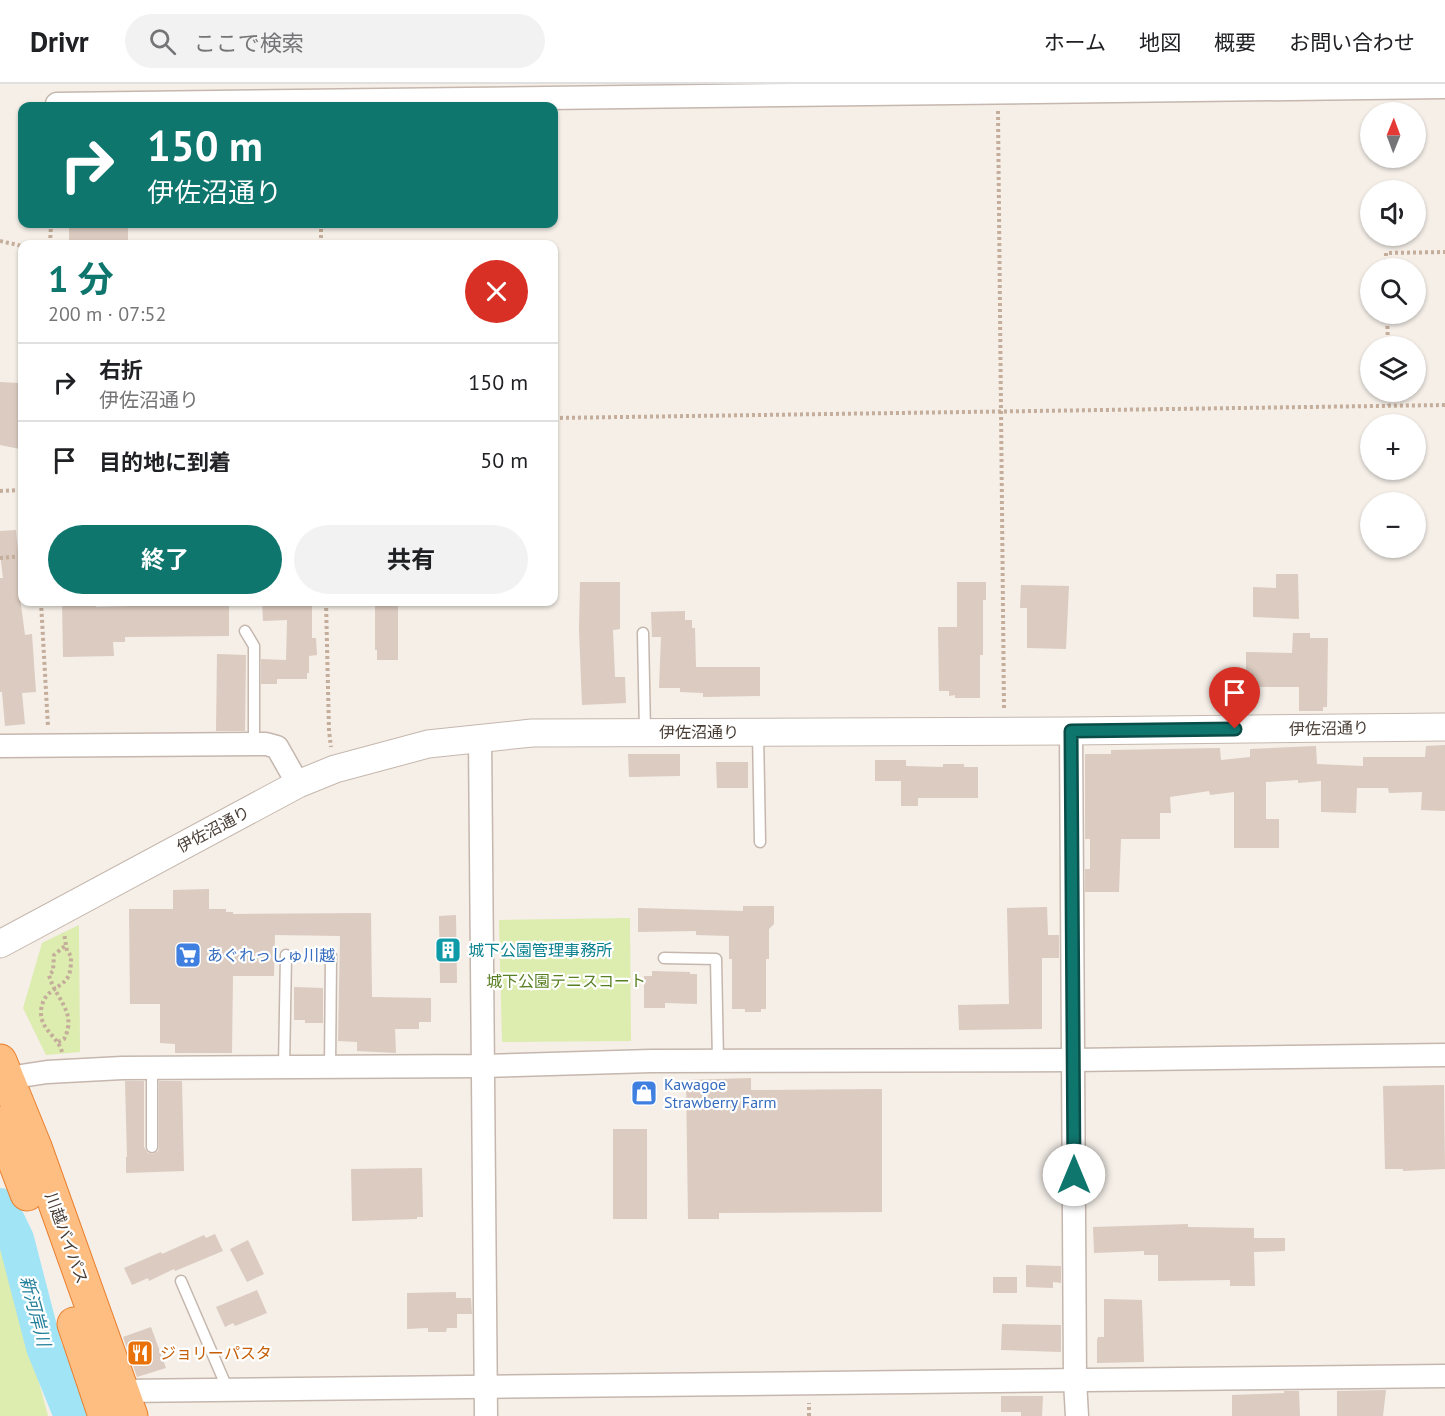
<!DOCTYPE html>
<html lang="ja">
<head>
<meta charset="utf-8">
<style>
	body { margin:0; font-family:"PT Sans","Noto Sans JP",sans-serif; background:#f2f2f2; color:#202124; height:100vh; display:flex; flex-direction:column; font-size:22px; white-space:nowrap }
	* { box-sizing:border-box; margin:0 }
	p { font-size:20px; color:#757577 }
	.icon { flex:none; width:33px; height:33px; fill:none; stroke:currentColor; stroke-width:2; stroke-linecap:round; stroke-linejoin:round }
	.map { position:relative; flex:1; overflow:hidden }
	.drawer { position:absolute; left:18px; top:156px; width:540px; height:366px; display:flex; flex-direction:column; background:#fff; border-radius:12px; box-shadow:0 2px 4px #0004 }
	.drawer>* { flex:none }
	.hud { position:absolute; left:18px; top:18px; width:540px; height:126px; border-radius:12px; box-shadow:0 2px 4px #0004; background:#0f766e; color:#fff; overflow:hidden }
	.needle { width:39px; rotate:1deg }
	.fabs { position:absolute; left:1360px; top:18px; display:grid; gap:12px }
	.fabs a { display:grid; place-items:center; width:66px; height:66px; border-radius:50%; background:#fff; box-shadow:0 2px 4px #0004; font-size:30px }
	.pin { position:absolute; display:grid; place-items:center; width:51px; height:51px; color:#fff; margin:-62px -26px; border-radius:50% 50% 50% 0; rotate:-45deg; box-shadow:0 0 6px #0007 }
	.pin .icon { rotate:45deg }
	.me { position:absolute; width:66px; margin:-33px; rotate:0deg; stroke-linejoin:round; filter:drop-shadow(0 0 4px #0008) }
	.turn { display:flex; align-items:center; gap:21px; height:126px; padding:0 30px; font-size:27px }
	.turn .icon { width:78px; height:78px; stroke-width:2.5 }
	.turn b { display:block; font-size:42px; line-height:51px }
	.round { display:grid; place-items:center; flex:none; width:63px; height:63px; border-radius:32px; background:#f2f2f2 }
	.headline { display:flex; align-items:center; justify-content:space-between; height:102px; padding:0 30px }
	h1 { font-size:36px; font-weight:700; line-height:45px; color:#0f766e }
	.primary-button { display:flex; gap:12px; margin-top:auto; padding:12px 30px }
	.primary-button a { flex:1; height:69px; border-radius:36px; background:#0f766e; color:#fff; font-size:24px; font-weight:700; line-height:69px; text-align:center }
	.primary-button a+a { background:#f2f2f2; color:#202124 }
	ul { padding:0; list-style:none }
	li { display:flex; align-items:center; gap:18px; height:78px; padding:0 30px; border-top:2px solid #e0e0e0 }
	li div { flex:1 }
	li b { display:block; font-size:22px }
	li em { font-style:normal }
	header { display:flex; align-items:center; gap:36px; box-sizing:border-box; height:84px; padding:0 30px; background:#fff; border-bottom:2px solid #e0e0e0 }
	header strong { font-size:28px }
	nav { display:flex; gap:33px; margin-inline-start:auto; font-size:21px }
	.search { width:420px; height:54px; background:#f2f2f2; display:flex; align-items:center; gap:15px; box-sizing:border-box; padding:0 21px; border-radius:33px; color:#757577; font-size:22px }
	.map>svg:first-child { display:block }
	.green { fill:#ddecaf }
	.lines { fill:none; stroke-linecap:round; stroke-linejoin:round }
	.river { stroke:#a1e4f6; stroke-width:36 }
	.building { fill:#dbcbc0 }
	.service-casing { stroke:#c5b7ad; stroke-width:13 }
	.minor-casing { stroke:#c5b7ad; stroke-width:25 }
	.tertiary-casing { stroke:#c5b7ad; stroke-width:29 }
	.trunk-casing { stroke:#e87f2f; stroke-width:35 }
	.path { stroke:#c4ad9a; stroke-width:4; stroke-dasharray:3 3; stroke-linecap:butt }
	.service { stroke:#fff; stroke-width:10 }
	.minor { stroke:#fff; stroke-width:22 }
	.tertiary { stroke:#fff; stroke-width:27 }
	.trunk { stroke:#ffbe81; stroke-width:33 }
	.route-casing { stroke:#0a4d48; stroke-width:15 }
	.route { stroke:#0f766e; stroke-width:10 }
	.labels { text-anchor:middle; stroke-width:4.5; stroke-linejoin:round; paint-order:stroke }
	.street-label { font-size:16px; fill:#493e36; stroke:#fff }
	.culture-label { font-size:16px; fill:#0d838f; stroke:#fff; text-anchor:start }
	.shop-label { font-size:16px; fill:#366cbe; stroke:#fff; text-anchor:start }
	.park-label { font-size:16px; fill:#5a8024; stroke:#fff }
	.food-label { font-size:16px; fill:#c56008; stroke:#fff; text-anchor:start }
	.water-label { font-size:18px; font-style:italic; fill:#23809b; stroke:#fff }
</style>
</head>
<body>
<header>
<strong>Drivr</strong>
<div class="search"><svg class="icon" aria-label="search" viewBox="0 0 24 24"><circle cx="10" cy="10" r="6"/><path d="M15 15l6 6"/></svg>ここで検索</div>
<nav><a>ホーム</a><a>地図</a><a>概要</a><a>お問い合わせ</a></nav>
</header>
<div class="map">
<svg width="1445" height="1332" viewBox="0 0 1445 1332">
	<rect width="100%" height="100%" fill="#f5efe8"/>
	<!-- green -->
	<g class="green">
		<path d="M630,834L631,957L502,958L499,836Z"/>
		<path d="M79,841L80,968L46,971L23,924L42,859Z"/>
		<path d="M0,1147L12,1179L15,1209L48,1332H0Z"/>
	</g>
	<g class="lines">
		<!-- river -->
		<path class="river" d="M0,1122L16,1155L44,1263L72,1332"/>
	</g>
	<!-- building -->
	<g class="building">
		<path d="M106,140H128V160H69V141Z"/>
		<path d="M0,298L19,299L18,338L22,339L20,365L0,361Z"/>
		<path d="M16,446L19,479L22,478V498L18,499L25,551L32,550L36,608L22,609L25,640L5,642L2,608H0V494H3L0,470V447Z"/>
		<path d="M1276,490H1298L1299,535L1253,533V503L1276,504Z"/>
		<path d="M580,498H620V545L613,546L615,593H625L626,619L582,621L579,546Z"/>
		<path d="M957,498H986V516H983V571H980V614H955V611L949,612V607H939L938,543H957Z"/>
		<path d="M1021,501L1069,502L1066,565L1027,564V524H1020Z"/>
		<path d="M62,518H95L96,523L129,522V518H229V552L125,553V558H113L114,572L63,573Z"/>
		<path d="M262,518H312V554H316L317,571L309,572V589H307V595H277V600H261V575L286,576L287,536L263,537Z"/>
		<path d="M375,518H398V576H377V566H375Z"/>
		<path d="M685,527V536H692V544H695L696,583H760V612L703,613V609L680,608V604H659L661,553H652L651,528Z"/>
		<path d="M1293,549H1310V554H1328L1327,623H1323V627H1299V603H1246V568L1292,569Z"/>
		<path d="M217,570L246,571L245,647H216Z"/>
		<path d="M1445,661V727L1421,726L1422,708L1389,709L1388,704H1357L1356,729L1321,728V697L1298,699V696L1266,698V735H1279V764H1234V708L1210,711L1209,707L1170,713L1171,729H1160V755H1121L1119,808H1085V785H1090V755H1085V670H1111V666L1220,664L1221,676L1250,673V665L1316,662L1317,680L1363,682V673H1425L1426,662Z"/>
		<path d="M628,670H680V692L629,693Z"/>
		<path d="M875,676H906V682L943,683V680H964V683H978V714H918V722H901V697H875Z"/>
		<path d="M716,678H748V704H717Z"/>
		<path d="M209,805V825H226V828H233V830L371,829L372,913L431,914V938H419V945H395L396,969L357,967V958L338,957L340,852L275,851L274,892H233L232,969H175V960L160,959V920H130L129,825H173V806Z"/>
		<path d="M743,822H774V840L769,845V875H766V925H761V928H745V925H732V875H729V852L696,851V847L638,848V824L743,827Z"/>
		<path d="M1047,823L1048,851H1059V874H1042V945L959,946L958,921L1009,920L1007,824Z"/>
		<path d="M456,831L457,899H440L439,832Z"/>
		<path d="M652,887L690,888V890H697V920L665,919V924H644V892H652Z"/>
		<path d="M294,903L323,904V939H305V936H294Z"/>
		<path d="M751,994V1006L882,1005V1128L719,1129V1135H688L686,996Z"/>
		<path d="M125,997H144V1063L148,1069L153,1070L158,1067L159,1063V997H182L184,1087L126,1089V1073H127Z"/>
		<path d="M1444,1001L1445,1085L1403,1087V1085H1385L1383,1002Z"/>
		<rect x="613" y="1045" width="34" height="90"/>
		<path d="M422,1084L423,1133H417V1135L352,1137L351,1085Z"/>
		<path d="M1188,1140V1143L1254,1144V1154H1285V1167L1254,1168L1255,1202H1230V1196L1158,1197V1171H1144V1167L1094,1169L1093,1143Z"/>
		<path d="M215,1150L223,1167L175,1187L174,1185L149,1197L148,1194L132,1201L124,1184L161,1168L162,1170L204,1151L206,1154Z"/>
		<path d="M248,1156L264,1190L247,1198L230,1165Z"/>
		<path d="M1026,1181L1061,1182V1199L1053,1198V1204L1026,1203Z"/>
		<rect x="993" y="1193" width="24" height="16"/>
		<path d="M257,1206L267,1229L235,1242L233,1239L225,1243L216,1223Z"/>
		<path d="M456,1208V1214H471L472,1230H457V1244H447L446,1248H428V1244L407,1245V1209Z"/>
		<path d="M1104,1215L1142,1216L1144,1278L1097,1279V1256L1098,1253H1104Z"/>
		<path d="M1002,1240L1061,1241V1268L1001,1266Z"/>
		<path d="M151,1243L166,1284L137,1293L123,1253Z"/>
		<path d="M1386,1306L1383,1332H1337V1307Z"/>
		<path d="M1284,1307H1299L1300,1332H1232V1311L1284,1309Z"/>
		<path d="M1001,1312H1043L1042,1332H1021V1328H1001Z"/>
	</g>
	<g class="lines">
		<defs>
			<g id="service">
				<path d="M245,547L254,562V659"/>
				<path d="M643,549L645,647"/>
				<path d="M758,648L760,758"/>
				<path d="M664,874L716,875L718,977"/>
				<path d="M284,983L286,871"/>
				<path d="M330,983L331,872"/>
				<path d="M152,1063V984"/>
				<path d="M181,1197L228,1306"/>
			</g>
			<g id="minor">
				<path d="M57,20L1445,3"/>
				<path d="M1071,647L1075,1297L1077,1332"/>
				<path d="M480,653L486,1332"/>
				<path d="M0,662L266,660L277,663L298,700"/>
				<path d="M8,994L47,988L122,984L483,982L651,977L1073,976L1445,971"/>
				<path d="M122,1307L1445,1292"/>
			</g>
			<path id="tertiary" d="M0,860L298,700L335,685L428,660L532,649L1071,647L1445,643"/>
			<g id="trunk">
				<path d="M0,977L35,1063L131,1332"/>
				<path d="M0,1039L27,1110"/>
				<path d="M74,1240L105,1332"/>
			</g>
		</defs>
		<!-- service casing -->
		<use href="#service" class="service-casing"/>
		<!-- minor casing -->
		<use href="#minor" class="minor-casing"/>
		<!-- tertiary casing -->
		<use href="#tertiary" class="tertiary-casing"/>
		<!-- trunk casing -->
		<use href="#trunk" class="trunk-casing"/>
		<!-- path -->
		<g class="path">
			<path d="M998,27L1004,625"/>
			<path d="M0,157L22,162"/>
			<path d="M50,160L51,140"/>
			<path d="M321,160V140"/>
			<path d="M1386,184V169L1445,168"/>
			<path d="M1387,230L1388,262"/>
			<path d="M1388,308L1389,321"/>
			<path d="M554,334L1445,321"/>
			<path d="M0,407L22,406"/>
			<path d="M0,474L22,472"/>
			<path d="M41,518L48,643"/>
			<path d="M326,518L329,647L331,663"/>
			<path d="M58,958L64,955C78,928 55,915 49,891L53,887L54,871L65,862"/>
			<path d="M62,968C58,952 40,946 41,927C43,904 62,906 69,891C71,885 71,878 71,872L67,867L64,849"/>
			<path d="M809,1332V1319"/>
		</g>
		<!-- service -->
		<use href="#service" class="service"/>
		<!-- minor -->
		<use href="#minor" class="minor"/>
		<!-- tertiary -->
		<use href="#tertiary" class="tertiary"/>
		<!-- trunk -->
		<use href="#trunk" class="trunk"/>
	</g>
	<g class="lines">
		<defs>
			<path id="route" d="M1074,1091L1071,647L1235,645"/>
		</defs>
		<!-- route casing -->
		<use href="#route" class="route-casing"/>
		<!-- route -->
		<use href="#route" class="route"/>
	</g>
	<!-- icons -->
	<defs>
		<symbol id="building-square" viewBox="-11 -11 22 22"><rect x="-9" y="-9" width="18" height="18" rx="4" fill="#0f9aa8" stroke="#fff"/><path d="M-4-6H4V6H1V3H-1V6H-4ZM-2.5-4.3h1.7v1.8h-1.7ZM.8-4.3h1.7v1.8H.8ZM-2.5-1h1.7V.8h-1.7ZM.8-1h1.7V.8H.8Z" fill="#fff"/></symbol>
		<symbol id="supermarket-square" viewBox="-11 -11 22 22"><rect x="-9" y="-9" width="18" height="18" rx="4" fill="#3f7fe0" stroke="#fff"/><path d="M-6-5.5h2.5l.6 2H6L4.5 2H-2.5L-4.4-4H-6ZM-1.5 3.2a1.3 1.3 0 1 0 .1 0ZM3 3.2a1.3 1.3 0 1 0 .1 0Z" fill="#fff"/></symbol>
		<symbol id="shop-square" viewBox="-11 -11 22 22"><rect x="-9" y="-9" width="18" height="18" rx="4" fill="#3f7fe0" stroke="#fff"/><path d="M-5-2.5h2.3a2.7 3.5 0 0 1 5.4 0H5L5.5 6h-11ZM-1.5-2.5h3a1.5 2.3 0 0 0-3 0Z" fill="#fff"/></symbol>
		<symbol id="restaurant-square" viewBox="-11 -11 22 22"><rect x="-9" y="-9" width="18" height="18" rx="4" fill="#e8710a" stroke="#fff"/><path d="M-5-6h1v4h1v-4h1v4h1v-4h1v5L-1.5 .5V6h-2V.5L-5-1ZM5-6V6H3V1.5H1.5Q1.5-4 5-6Z" fill="#fff"/></symbol>
	</defs>
	<g fill-rule="evenodd">
		<use href="#building-square" x="433" y="851" width="30" height="30"/>
		<use href="#supermarket-square" x="173" y="856" width="30" height="30"/>
		<use href="#shop-square" x="629" y="994" width="30" height="30"/>
		<use href="#restaurant-square" x="125" y="1254" width="30" height="30"/>
	</g>
	<g class="labels">
		<!-- street labels -->
		<g class="street-label">
			<text transform="translate(1329 644) rotate(-1)" y="6">伊佐沼通り</text>
			<text x="699" y="654">伊佐沼通り</text>
			<text transform="translate(213 745) rotate(-28)" y="6">伊佐沼通り</text>
			<text transform="translate(67 1154) rotate(70)" y="6">川越バイパス</text>
		</g>
		<!-- culture labels -->
		<g class="culture-label">
			<text x="468" y="872">城下公園管理事務所</text>
		</g>
		<!-- shop labels -->
		<g class="shop-label">
			<text x="207" y="877">あぐれっしゅ川越</text>
			<text x="664" y="1006">Kawagoe<tspan x="664" dy="18">Strawberry Farm</tspan></text>
		</g>
		<!-- park labels -->
		<g class="park-label">
			<text x="566" y="903">城下公園テニスコート</text>
		</g>
		<!-- food labels -->
		<g class="food-label">
			<text x="160" y="1275">ジョリーパスタ</text>
		</g>
		<!-- water labels -->
		<g class="water-label">
			<text transform="translate(35 1227) rotate(75)" y="6">新河岸川</text>
		</g>
	</g>
</svg>
<div class="fabs">
<a><svg class="needle" viewBox="-14 -14 28 28"><path d="M0-13l5 13h-10z" fill="#e53935"/><path d="M0 13l5-13h-10z" fill="#757577"/></svg></a>
<a><svg class="icon" aria-label="sound" viewBox="0 0 24 24"><path d="M4 9h4l5-4v14l-5-4H4zM17 9q2 3 0 6"/></svg></a>
<a><svg class="icon" aria-label="search" viewBox="0 0 24 24"><circle cx="10" cy="10" r="6"/><path d="M15 15l6 6"/></svg></a>
<a><svg class="icon" aria-label="layers" viewBox="0 0 24 24"><path d="M12 4l9 5-9 5-9-5zM3 14l9 5 9-5"/></svg></a>
<a>+</a>
<a>−</a>
</div>
<div class="pin" style="left:1235px;top:645px;background:#d93025"><svg class="icon" aria-label="arrive" viewBox="0 0 24 24"><path d="M6 21V4h12l-3 4 3 4H6"/></svg></div>
<svg class="me" style="left:1074px;top:1091px" viewBox="-20 -20 40 40"><circle r="19" fill="#fff"/><path d="M0-13L10 11 0 6-10 11z" fill="#0f766e"/></svg>
<div class="hud">
<div class="turn"><svg class="icon" aria-label="right" viewBox="0 0 24 24"><path d="M7 20v-9h11M14 6l5 5-5 5"/></svg><div><b>150 m</b>伊佐沼通り</div></div>
</div>
<section class="drawer">
<div class="headline"><div><h1>1 分</h1><p>200 m · 07:52</p></div><a class="round" style="background:#d93025;color:#fff"><svg class="icon" aria-label="close" viewBox="0 0 24 24"><path d="M6 6l12 12M18 6L6 18"/></svg></a></div>
<ul>
<li><svg class="icon" aria-label="right" viewBox="0 0 24 24"><path d="M7 20v-9h11M14 6l5 5-5 5"/></svg><div><b>右折</b><p>伊佐沼通り</p></div><em>150 m</em></li>
<li><svg class="icon" aria-label="arrive" viewBox="0 0 24 24"><path d="M6 21V4h12l-3 4 3 4H6"/></svg><div><b>目的地に到着</b></div><em>50 m</em></li>
</ul>
<div class="primary-button"><a>終了</a><a>共有</a></div>
</section>
</div>
</body>
</html>
